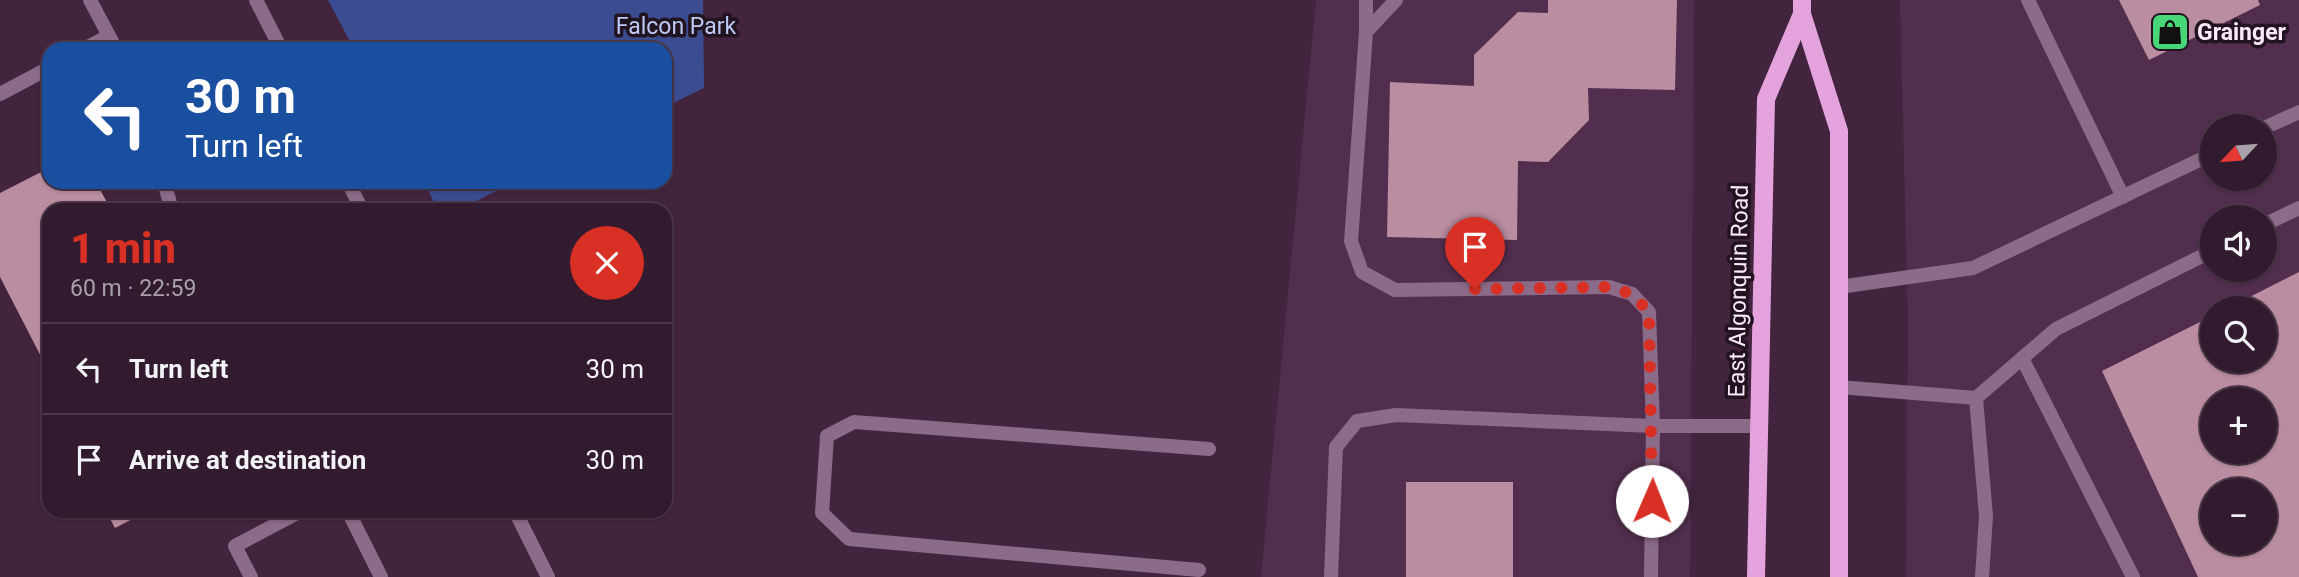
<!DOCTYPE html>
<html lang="en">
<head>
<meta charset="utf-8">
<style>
	body { margin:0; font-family:Roboto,sans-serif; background:#3a2437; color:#f1f3f6; height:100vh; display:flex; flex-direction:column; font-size:26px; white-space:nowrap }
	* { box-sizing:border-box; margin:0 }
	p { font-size:23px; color:#a8a1aa }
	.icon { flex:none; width:38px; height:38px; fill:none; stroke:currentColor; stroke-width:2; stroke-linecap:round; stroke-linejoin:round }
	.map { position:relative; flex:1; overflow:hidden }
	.drawer { position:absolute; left:42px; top:203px; width:630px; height:315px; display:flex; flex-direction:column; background:#321b2f; border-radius:21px; box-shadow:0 2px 5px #0004,0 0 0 2px #4d394b }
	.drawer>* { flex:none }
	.banner { position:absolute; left:42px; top:42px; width:630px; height:147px; border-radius:21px; box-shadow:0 2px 5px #0004,0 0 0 2px #4d394b; background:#1a4fa0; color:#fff; overflow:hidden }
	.needle { width:46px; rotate:244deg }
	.controls { position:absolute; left:2200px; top:114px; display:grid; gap:14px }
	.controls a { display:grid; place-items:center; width:77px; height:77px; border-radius:50%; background:#321b2f; box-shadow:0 2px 5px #0004,0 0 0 2px #4d394b; font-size:35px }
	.pin { position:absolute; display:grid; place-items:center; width:60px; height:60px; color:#fff; margin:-72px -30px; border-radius:50% 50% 50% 0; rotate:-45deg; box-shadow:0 0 7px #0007 }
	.pin .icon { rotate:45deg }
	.me { position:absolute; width:77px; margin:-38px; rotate:1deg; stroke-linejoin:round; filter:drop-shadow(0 0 5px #0008) }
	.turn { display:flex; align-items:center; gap:24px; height:147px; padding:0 28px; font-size:32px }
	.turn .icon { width:91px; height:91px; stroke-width:2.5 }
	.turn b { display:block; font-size:49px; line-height:60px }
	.round { display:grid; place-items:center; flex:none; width:74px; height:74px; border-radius:37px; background:#3a2437 }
	.summary { display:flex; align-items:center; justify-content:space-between; height:119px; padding:0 28px }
	h1 { font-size:42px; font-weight:800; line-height:52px; color:#d93025 }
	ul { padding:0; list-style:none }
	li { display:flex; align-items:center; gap:21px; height:91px; padding:0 28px; border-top:2px solid #4d394b }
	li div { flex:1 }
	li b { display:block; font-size:26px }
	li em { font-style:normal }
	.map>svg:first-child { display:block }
	.built { fill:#522e4e; fill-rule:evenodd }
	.green { fill:#3b4c90 }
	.building { fill:#bb8da1; fill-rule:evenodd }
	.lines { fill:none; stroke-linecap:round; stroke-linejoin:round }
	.lane { stroke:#8b6b87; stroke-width:14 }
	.street { stroke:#8b6b87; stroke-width:14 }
	.primary { stroke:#e4a3dc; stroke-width:18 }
	.route { stroke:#d93025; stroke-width:12; stroke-dasharray:0 21.6 }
	.labels { text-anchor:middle; stroke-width:7; stroke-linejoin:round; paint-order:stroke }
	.park-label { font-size:23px; fill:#bbc9f4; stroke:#21131f }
	.poi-label { font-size:23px; font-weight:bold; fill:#fde9fa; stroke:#21131f; text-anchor:start }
	.street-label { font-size:23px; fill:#fde9fa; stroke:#21131f }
</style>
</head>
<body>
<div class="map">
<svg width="2299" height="577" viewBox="0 0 2299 577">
	<rect width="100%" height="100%" fill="#43243f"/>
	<!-- built -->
	<g class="built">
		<path d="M1316,0H1694L1690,577H1261Z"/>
		<path d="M1900,0H2299V577H1906L1908,318ZM2212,126H2264V178H2212ZM2212,217H2264V270H2212ZM2212,308H2264V360H2212ZM2212,399H2264V452H2212ZM2212,490H2264V542H2212Z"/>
	</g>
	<!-- green -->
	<g class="green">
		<path d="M328,0H703L704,88L665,107V49H354Z"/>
		<path d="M424,182H514L458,210H438Z"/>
	</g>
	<!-- building -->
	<g class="building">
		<path d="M1548,0H1677L1675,90L1588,88L1589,120L1548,162L1518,161L1517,240L1387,237L1390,82L1474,86V55L1518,12L1548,13Z"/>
		<path d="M2119,0H2258L2260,5L2149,60Z"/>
		<path d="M49,168V182H96L111,210H49V372L0,277V193Z"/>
		<path d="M2299,272V577H2198L2102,371L2212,316V360H2264V308H2228ZM2212,399H2264V452H2212ZM2212,490H2264V542H2212Z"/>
		<rect x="1406" y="482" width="107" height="95"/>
		<path d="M106,511H148L115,528Z"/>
	</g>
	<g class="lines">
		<!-- lane -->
		<g class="lane">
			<path d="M90,0L116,49"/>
			<path d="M2028,0L2123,197"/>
			<path d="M1366,32V0"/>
			<path d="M84,49L109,36"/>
			<path d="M0,94L49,68"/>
			<path d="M2264,128L2299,112"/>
			<path d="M164,182L172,210"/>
			<path d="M2264,225L2299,208"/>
			<path d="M1839,287L1973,268L2212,154"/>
			<path d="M2022,358L2133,577"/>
			<path d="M1839,387L1976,398L1986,516L1982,577"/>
			<path d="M1976,398L2056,329L2212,251"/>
			<path d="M348,511L381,577"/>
			<path d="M1199,570L849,539L822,513L827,436L854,422L1209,449"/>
			<path d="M251,577L235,546L301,511"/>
			<path d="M1331,577L1336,447L1357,421L1396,415L1653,426L1649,312L1632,294L1609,287L1395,290L1362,272L1351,241L1366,32L1396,0"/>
			<path d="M1651,577L1653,426H1759"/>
		</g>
		<!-- street -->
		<g class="street">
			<path d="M256,0L281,49"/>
			<path d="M348,182L362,210"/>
			<path d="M515,511L548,577"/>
		</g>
		<!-- primary -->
		<g class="primary">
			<path d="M1802,0V14L1839,131V577"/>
			<path d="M1756,577L1766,99L1802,14"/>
		</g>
	</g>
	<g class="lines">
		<!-- route -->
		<path class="route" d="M1475,289L1609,287L1632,294L1649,312L1652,501"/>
	</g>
	<!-- icons -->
	<defs>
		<symbol id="shop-square" viewBox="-11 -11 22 22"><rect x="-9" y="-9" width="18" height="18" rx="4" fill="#48d778" stroke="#21131f"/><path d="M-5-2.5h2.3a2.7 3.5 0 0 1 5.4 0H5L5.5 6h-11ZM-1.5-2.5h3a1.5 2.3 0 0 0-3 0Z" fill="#111"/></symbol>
	</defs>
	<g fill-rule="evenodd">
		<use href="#shop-square" x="2148" y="10" width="44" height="44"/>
	</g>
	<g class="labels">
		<!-- park labels -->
		<g class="park-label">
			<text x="676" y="34">Falcon Park</text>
		</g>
		<!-- poi labels -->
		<g class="poi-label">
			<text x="2197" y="40">Grainger</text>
		</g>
		<!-- street labels -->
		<g class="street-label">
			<text transform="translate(1738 291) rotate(-89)" y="8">East Algonquin Road</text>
		</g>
	</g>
</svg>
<div class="controls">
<a><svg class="needle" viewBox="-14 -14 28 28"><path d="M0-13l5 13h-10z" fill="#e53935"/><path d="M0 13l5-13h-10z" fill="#a8a1aa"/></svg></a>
<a><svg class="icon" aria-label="sound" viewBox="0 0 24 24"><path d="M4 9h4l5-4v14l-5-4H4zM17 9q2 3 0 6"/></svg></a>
<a><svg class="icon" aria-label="search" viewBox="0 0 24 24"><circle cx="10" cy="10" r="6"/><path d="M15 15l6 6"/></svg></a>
<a>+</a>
<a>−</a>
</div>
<div class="pin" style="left:1475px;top:289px;background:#d93025"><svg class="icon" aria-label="arrive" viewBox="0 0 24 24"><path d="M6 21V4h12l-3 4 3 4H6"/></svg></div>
<svg class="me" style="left:1652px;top:501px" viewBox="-20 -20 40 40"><circle r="19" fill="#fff"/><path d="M0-13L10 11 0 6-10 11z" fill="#d93025"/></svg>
<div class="banner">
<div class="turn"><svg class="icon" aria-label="left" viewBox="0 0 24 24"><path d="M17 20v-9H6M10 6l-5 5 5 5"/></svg><div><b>30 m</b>Turn left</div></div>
</div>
<section class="drawer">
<div class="summary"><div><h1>1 min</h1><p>60 m · 22:59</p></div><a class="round" style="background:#d93025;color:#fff"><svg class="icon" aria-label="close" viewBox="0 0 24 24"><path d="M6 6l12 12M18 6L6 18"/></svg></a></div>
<ul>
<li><svg class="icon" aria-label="left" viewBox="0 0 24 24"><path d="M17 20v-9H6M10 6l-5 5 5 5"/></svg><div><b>Turn left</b></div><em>30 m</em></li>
<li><svg class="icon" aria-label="arrive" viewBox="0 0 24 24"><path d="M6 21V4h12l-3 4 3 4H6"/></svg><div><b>Arrive at destination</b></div><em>30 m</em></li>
</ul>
</section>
</div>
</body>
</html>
